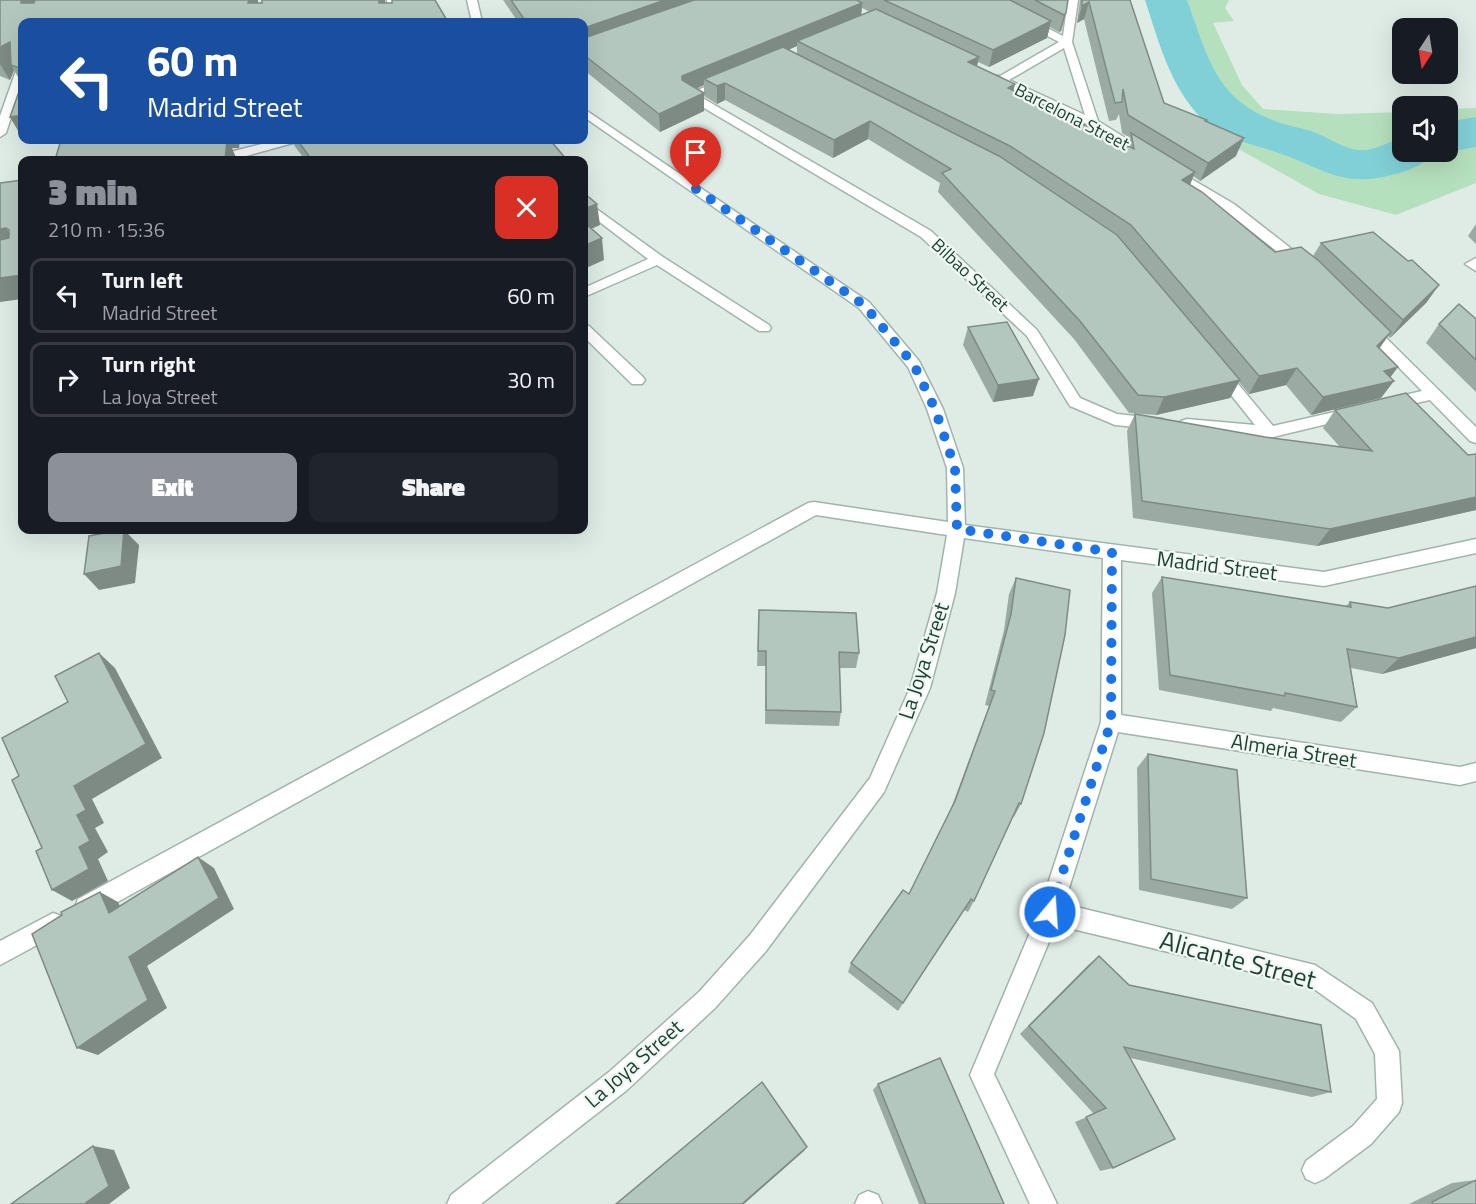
<!DOCTYPE html>
<html lang="en">
<head>
<meta charset="utf-8">
<style>
	body { margin:0; font-family:"Titillium Web",sans-serif; background:#20242c; color:#f1f3f6; height:100vh; display:flex; flex-direction:column; font-size:22px; white-space:nowrap }
	* { box-sizing:border-box; margin:0 }
	p { font-size:20px; color:#9ea1a6 }
	.icon { flex:none; width:33px; height:33px; fill:none; stroke:currentColor; stroke-width:2; stroke-linecap:round; stroke-linejoin:round }
	.map { position:relative; flex:1; overflow:hidden }
	.details { position:absolute; left:18px; top:156px; width:570px; height:378px; display:flex; flex-direction:column; background:#171b24; border-radius:12px; box-shadow:0 6px 24px #0002 }
	.details>* { flex:none }
	.banner { position:absolute; left:18px; top:18px; width:570px; height:126px; border-radius:12px; box-shadow:0 6px 24px #0002; background:#1a4fa0; color:#fff; overflow:hidden }
	.needle { width:39px; rotate:192deg }
	.controls { position:absolute; left:1392px; top:18px; display:grid; gap:12px }
	.controls a { display:grid; place-items:center; width:66px; height:66px; border-radius:12px; background:#171b24; box-shadow:0 6px 24px #0002; font-size:30px }
	.pin { position:absolute; display:grid; place-items:center; width:51px; height:51px; color:#fff; margin:-62px -26px; border-radius:50% 50% 50% 0; rotate:-45deg; box-shadow:0 0 6px #0007 }
	.pin .icon { rotate:45deg }
	.me { position:absolute; width:66px; margin:-33px; rotate:18deg; stroke-linejoin:round; filter:drop-shadow(0 0 4px #0008) }
	.turn { display:flex; align-items:center; gap:21px; height:126px; padding:0 30px; font-size:27px }
	.turn .icon { width:78px; height:78px; stroke-width:2.5 }
	.turn b { display:block; font-size:42px; line-height:51px }
	.round { display:grid; place-items:center; flex:none; width:63px; height:63px; border-radius:12px; background:#20242c }
	.headline { display:flex; align-items:center; justify-content:space-between; height:102px; padding:0 30px }
	h1 { font-size:36px; font-weight:800; line-height:45px; color:#8c9099 }
	.cta { display:flex; gap:12px; margin-top:auto; padding:12px 30px }
	.cta a { flex:1; height:69px; border-radius:12px; background:#8c9099; color:#fff; font-size:24px; font-weight:800; line-height:69px; text-align:center }
	.cta a+a { background:#20242c; color:#f1f3f6 }
	ul { padding:0; list-style:none }
	li { display:flex; align-items:center; gap:18px; height:75px; margin:0 12px 9px; padding:0 18px; border:3px solid #363941; border-radius:12px }
	li div { flex:1 }
	li b { display:block; font-size:22px }
	li em { font-style:normal }
	.map>svg:first-child { display:block }
	.green { fill:#b5e0bd }
	.lines { fill:none; stroke-linecap:round; stroke-linejoin:round }
	.river { fill:#80d1d7; fill-rule:evenodd }
	.minor-casing { stroke:#a1b4ac; stroke-width:3 }
	.minor { fill:#fff; fill-rule:evenodd }
	.wall { fill:#9baba3; fill-rule:evenodd }
	.shaded-wall { fill:#7e8b85 }
	.building { fill:#b4c7be; stroke:#7e8b85; stroke-width:1.5 }
	.route { stroke:#1a73e8; stroke-width:10; stroke-dasharray:0 18 }
	.labels { text-anchor:middle; stroke-width:4.5; stroke-linejoin:round; paint-order:stroke }
	.far-street-label { font-size:18px; fill:#1e3e33; stroke:#f0f8f3 }
	.street-label { font-size:21px; fill:#1e3e33; stroke:#f0f8f3 }
	.near-street-label { font-size:26px; fill:#1e3e33; stroke:#f0f8f3 }
</style>
</head>
<body>
<div class="map">
<svg width="1476" height="1204" viewBox="0 0 1476 1204">
	<rect width="100%" height="100%" fill="#dfece5"/>
	<!-- green -->
	<path class="green" d="M1148,0H1229L1225,8L1234,21L1213,23L1242,85L1263,109L1338,114L1402,112V152H1448V109L1476,108V183L1396,215L1319,194L1212,134L1172,70Z"/>
	<g class="lines">
		<!-- river -->
		<g class="river">
			<path d="M1145,0H1187C1208,56 1214,98 1275,121C1287,126 1299,127 1311,131C1329,137 1348,153 1367,150C1379,148 1391,141 1402,138V152H1433C1424,165 1414,168 1399,173C1343,190 1326,169 1276,152C1251,143 1221,140 1202,119C1170,86 1159,43 1145,0Z"/>
			<path d="M1476,117V147L1448,152H1447L1448,122Z"/>
		</g>
		<defs>
			<g id="minor">
				<path d="M387,0H397L396,22H386Z"/>
				<path d="M467,0H477L482,22H472Z"/>
				<path d="M979,0H992L1063,36L1068,0H1078L1072,42L1098,121L1151,154V160H1143L1089,125L990,79V75L1000,76L1059,42ZM1064,48L1085,115L1009,80Z"/>
				<path d="M22,65V83L6,133L0,137V116L17,68Z"/>
				<path d="M726,78L730,79V83L699,96L931,231L1037,330L1080,398L1117,414L1163,419L1165,423L1163,427L1157,429L1115,425L1070,406L1027,336L921,237L684,96Z"/>
				<path d="M584,109L869,302L919,361L943,409L963,468L965,525L1324,572L1476,539V553L1324,586L1121,560V715L1460,767L1476,763V781L1460,785L1118,732L1064,904L1315,965L1372,1003L1399,1051L1402,1103L1399,1112L1371,1144L1324,1179L1315,1183L1306,1179L1302,1170L1306,1161L1353,1126L1377,1099L1375,1054L1356,1019L1310,986L1056,925L994,1074L1057,1204H1030L970,1075L1039,911L1101,722L1103,558L964,538L955,593L930,688L884,792L766,951L715,1008L627,1090L481,1204H447L451,1195L609,1072L699,992L750,935L870,778L910,688L937,593L947,535L816,515L94,915L86,918L78,915L75,907L78,899L808,503L814,502L948,522L947,468L927,409L908,367L859,308L584,117Z"/>
				<path d="M278,140H295L293,143L235,159L184,160L190,156L234,151Z"/>
				<path d="M1171,167L1234,204L1307,261L1309,264L1307,267H1297L1224,210L1167,174V168Z"/>
				<path d="M584,200L663,257L769,325L771,328L769,331H759L657,265L584,297V288L648,259L584,210Z"/>
				<path d="M1476,258V271L1465,264Z"/>
				<path d="M1367,322L1372,324L1476,427V443L1470,441L1430,400L1388,409L1383,408L1380,404L1383,400L1422,391L1362,330L1360,327Z"/>
				<path d="M584,324L589,326L642,376L645,380L642,384H632L584,337Z"/>
				<path d="M1219,366L1224,367L1273,426L1352,408L1357,409L1360,413L1357,417L1352,418L1269,438L1181,429L1179,425L1181,421L1187,419L1255,425L1212,371Z"/>
				<path d="M53,913L61,916L64,924L61,932L0,965V941Z"/>
				<path d="M868,1191L878,1195L882,1204H855L859,1195Z"/>
			</g>
		</defs>
		<!-- minor casing -->
		<use href="#minor" class="minor-casing"/>
		<!-- minor -->
		<use href="#minor" class="minor"/>
	</g>
	<!-- wall -->
	<g class="wall">
		<path d="M0,0H258V3H262V0H385V3L448,22H22V137L10,117L22,84L14,70L10,80L0,76Z"/>
		<path d="M503,0H1068L1061,31L1059,32L1050,27L1047,38L989,67L978,62L977,66L1015,84L1013,90L1127,145L1130,138L1122,133L1119,114L1116,120L1109,121L1084,19L1077,23L1080,0H1130L1164,103L1206,122L1236,156L1200,181L1193,176L1190,185L1275,252L1313,256L1321,243L1408,261L1439,285L1426,303L1390,338L1388,336L1379,349L1390,377L1381,398L1311,415L1286,385L1249,394L1239,382L1230,398L1156,415L1129,413L1074,339L938,192L940,183L868,139L833,158L725,100L717,104L704,96V85L696,89L704,93V111L660,132L584,70V22H518ZM862,8L870,12L861,15ZM797,46V54L788,50Z"/>
		<path d="M292,140H550L567,160H305L294,145Z"/>
		<path d="M1476,224V244L1468,236Z"/>
		<path d="M1476,319V392L1426,343L1439,324Z"/>
		<path d="M968,327L1033,396L993,402L963,345Z"/>
		<path d="M1335,410L1468,455L1476,454V510L1317,546L1133,518L1127,431L1135,414L1265,437L1340,447L1323,428Z"/>
		<path d="M1162,577L1346,606L1350,602L1388,608L1476,586V648L1382,674L1351,668L1357,707L1341,722L1273,708L1271,711L1159,690L1152,593Z"/>
		<path d="M1016,578L1021,804L1014,817L1013,816L974,901L968,912L964,910L898,1011L848,972L851,963L909,894L950,811L989,706L985,705L1004,630L1009,594Z"/>
		<path d="M759,610L859,653L856,668H840L841,712L839,726L765,724L766,666H757Z"/>
		<path d="M1148,754L1247,898L1232,909L1139,890L1137,768Z"/>
		<path d="M1099,956L1129,985L1331,1092L1312,1097L1130,1058L1113,1168L1100,1171L1075,1122L1094,1114L1020,1034L1088,965Z"/>
		<path d="M878,1084L1004,1204H919L873,1090Z"/>
		<path d="M1476,1180V1204H1409L1452,1183Z"/>
	</g>
	<!-- shaded-wall -->
	<g class="shaded-wall">
		<path d="M21,0H39L32,22L21,3Z"/>
		<path d="M249,0H258L256,22L248,3Z"/>
		<path d="M379,0H385L384,22L379,3Z"/>
		<path d="M665,0H714L584,46V28Z"/>
		<path d="M1089,2L1084,19L1077,23L1082,6Z"/>
		<path d="M862,3L861,20L797,41V46L710,83L704,79V85L683,94V98L682,76Z"/>
		<path d="M1066,13L1061,31L1059,32L1064,15Z"/>
		<path d="M1051,21L1047,38L989,67L993,50Z"/>
		<path d="M10,42L11,65L14,70L10,80L0,64V52L2,46Z"/>
		<path d="M979,57L975,74L968,62Z"/>
		<path d="M725,83V100L717,104V86Z"/>
		<path d="M1015,84L1011,102L1008,88Z"/>
		<path d="M704,93V111L660,132L659,114Z"/>
		<path d="M22,115V137L10,117Z"/>
		<path d="M870,121L868,139L833,158L834,140Z"/>
		<path d="M1244,138L1236,156L1200,181L1208,163Z"/>
		<path d="M172,140H240L239,148H232L237,160H225L190,154Z"/>
		<path d="M1195,172L1188,190L1182,180Z"/>
		<path d="M597,204L600,225L584,232V209Z"/>
		<path d="M6,228L22,250L0,253V229Z"/>
		<path d="M602,238L604,260L584,269V246Z"/>
		<path d="M22,275V299L0,302V278Z"/>
		<path d="M1439,285L1426,303L1390,338L1403,320Z"/>
		<path d="M1391,332L1378,350L1377,346Z"/>
		<path d="M1398,367L1387,382L1394,381L1381,398L1311,415L1323,397L1384,371Z"/>
		<path d="M1297,368L1286,385L1249,394L1259,376Z"/>
		<path d="M1039,379L1033,396L993,402L998,385Z"/>
		<path d="M1240,380L1230,398L1156,415L1164,397Z"/>
		<path d="M1476,497V510L1317,546L1330,529Z"/>
		<path d="M124,530L139,545L135,583L99,590L84,574Z"/>
		<path d="M1476,637V648L1382,674L1399,658Z"/>
		<path d="M99,653L115,668L162,758L92,799L104,823L95,828L108,852L98,859L108,881L72,901L52,890L79,847L74,786Z"/>
		<path d="M198,857L214,868L234,909L147,966L167,1008L98,1055L77,1048L129,957Z"/>
		<path d="M100,892L118,902L128,923L109,913Z"/>
		<path d="M93,1146L114,1150L130,1188L109,1204H84Z"/>
		<path d="M807,1147L804,1151L744,1204H742Z"/>
	</g>
	<!-- building -->
	<g class="building">
		<path d="M0,0H21V3H34L35,0H249L248,3H262V0H379V3H392V0H435L448,22H22V69L11,65L10,42L2,46L0,52Z"/>
		<path d="M511,0H665L584,28V22H526Z"/>
		<path d="M694,0H857L862,3L682,76V80L704,93L659,114L584,55V38Z"/>
		<path d="M884,0H1010L1051,21L993,50Z"/>
		<path d="M1035,0H1068L1066,13L1064,15Z"/>
		<path d="M1082,0H1130L1164,103L1207,120L1205,121L1244,138L1208,163L1128,115L1123,89L1122,102L1115,103L1089,2L1082,6Z"/>
		<path d="M876,9L979,57L968,62L1015,84L1008,88L1134,149L1131,133L1195,172L1182,180L1202,192L1275,252L1301,247L1319,261L1391,332L1377,346L1398,367L1384,371L1394,381L1323,397L1297,368L1259,376L1131,225L1010,146L797,41Z"/>
		<path d="M783,47L999,156L1117,235L1240,380L1164,397L1138,395L1080,321L942,173L951,169L870,121L834,140L725,83L717,86L704,79Z"/>
		<path d="M22,83V115L10,117Z"/>
		<path d="M61,140H172L173,141L227,140L225,160H55Z"/>
		<path d="M297,140H443L444,141H450L457,140H505L509,141H519L520,140H550L567,160H312Z"/>
		<path d="M22,180V275L0,278V240L9,238V230L6,228L0,229V183Z"/>
		<path d="M584,193L597,204L584,209Z"/>
		<path d="M584,222L602,238L584,246Z"/>
		<path d="M1373,232L1408,261L1412,260L1439,285L1403,320L1321,243Z"/>
		<path d="M1459,304L1476,319V360L1439,324Z"/>
		<path d="M1007,322L1039,379L998,385L968,327Z"/>
		<path d="M1406,393L1468,455L1476,454V497L1330,529L1142,501L1135,414L1265,437L1372,451L1335,410Z"/>
		<path d="M120,530H124L121,566L84,574L89,536Z"/>
		<path d="M1162,577L1351,607L1350,602L1388,608L1476,586V637L1399,658L1347,649L1357,707L1285,693V696L1170,675Z"/>
		<path d="M1016,578L1070,590L1065,635L1044,733L1021,804L1019,803L974,901L971,899L903,1003L851,963L903,890L909,894L955,801L995,691L991,690L1011,614Z"/>
		<path d="M759,610L856,613L859,653L839,652L841,712L766,710V651H758Z"/>
		<path d="M99,653L146,744L74,786L86,810L77,815L90,841L79,847L89,869L52,890L36,851L42,848L12,780L19,776L2,738L68,702L55,676Z"/>
		<path d="M1148,754L1237,770L1247,898L1151,879Z"/>
		<path d="M198,857L219,898L129,957L148,1000L77,1048L32,934L62,915L61,912L100,892L109,913Z"/>
		<path d="M1099,956L1129,985L1321,1025L1331,1092L1124,1047L1175,1139L1113,1168L1086,1117L1106,1108L1029,1026Z"/>
		<path d="M940,1058L1004,1204H926L878,1084Z"/>
		<path d="M762,1082L807,1147L742,1204H616Z"/>
		<path d="M93,1146L109,1186L84,1204H11Z"/>
		<path d="M1476,1180V1204H1433L1432,1202Z"/>
	</g>
	<g class="lines">
		<!-- route -->
		<path class="route" d="M696,189L864,305L914,365L935,409L955,468L957,529L1112,552L1111,722L1050,912"/>
	</g>
	<g class="labels">
		<!-- far-street labels -->
		<g class="far-street-label">
			<text transform="translate(1072 117) rotate(27)" y="6">Barcelona Street</text>
			<text transform="translate(970 275) rotate(43)" y="6">Bilbao Street</text>
		</g>
		<!-- street labels -->
		<g class="street-label">
			<text transform="translate(1217 566) rotate(7)" y="7">Madrid Street</text>
			<text transform="translate(924 661) rotate(-72)" y="7">La Joya Street</text>
			<text transform="translate(1294 751) rotate(9)" y="7">Almeria Street</text>
			<text transform="translate(634 1064) rotate(-41)" y="7">La Joya Street</text>
		</g>
		<!-- near-street labels -->
		<g class="near-street-label">
			<text transform="translate(1238 960) rotate(15)" y="9">Alicante Street</text>
		</g>
	</g>
</svg>
<div class="controls">
<a><svg class="needle" viewBox="-14 -14 28 28"><path d="M0-13l5 13h-10z" fill="#e53935"/><path d="M0 13l5-13h-10z" fill="#9ea1a6"/></svg></a>
<a><svg class="icon" aria-label="sound" viewBox="0 0 24 24"><path d="M4 9h4l5-4v14l-5-4H4zM17 9q2 3 0 6"/></svg></a>
</div>
<div class="pin" style="left:696px;top:189px;background:#d93025"><svg class="icon" aria-label="arrive" viewBox="0 0 24 24"><path d="M6 21V4h12l-3 4 3 4H6"/></svg></div>
<svg class="me" style="left:1050px;top:912px" viewBox="-20 -20 40 40"><circle r="17" fill="#1a73e8" stroke="#fff" stroke-width="3"/><path d="M0-11L8 9 0 5-8 9z" fill="#fff"/></svg>
<div class="banner">
<div class="turn"><svg class="icon" aria-label="left" viewBox="0 0 24 24"><path d="M17 20v-9H6M10 6l-5 5 5 5"/></svg><div><b>60 m</b>Madrid Street</div></div>
</div>
<section class="details">
<div class="headline"><div><h1>3 min</h1><p>210 m · 15:36</p></div><a class="round" style="background:#d93025;color:#fff"><svg class="icon" aria-label="close" viewBox="0 0 24 24"><path d="M6 6l12 12M18 6L6 18"/></svg></a></div>
<ul>
<li><svg class="icon" aria-label="left" viewBox="0 0 24 24"><path d="M17 20v-9H6M10 6l-5 5 5 5"/></svg><div><b>Turn left</b><p>Madrid Street</p></div><em>60 m</em></li>
<li><svg class="icon" aria-label="right" viewBox="0 0 24 24"><path d="M7 20v-9h11M14 6l5 5-5 5"/></svg><div><b>Turn right</b><p>La Joya Street</p></div><em>30 m</em></li>
</ul>
<div class="cta"><a>Exit</a><a>Share</a></div>
</section>
</div>
</body>
</html>
